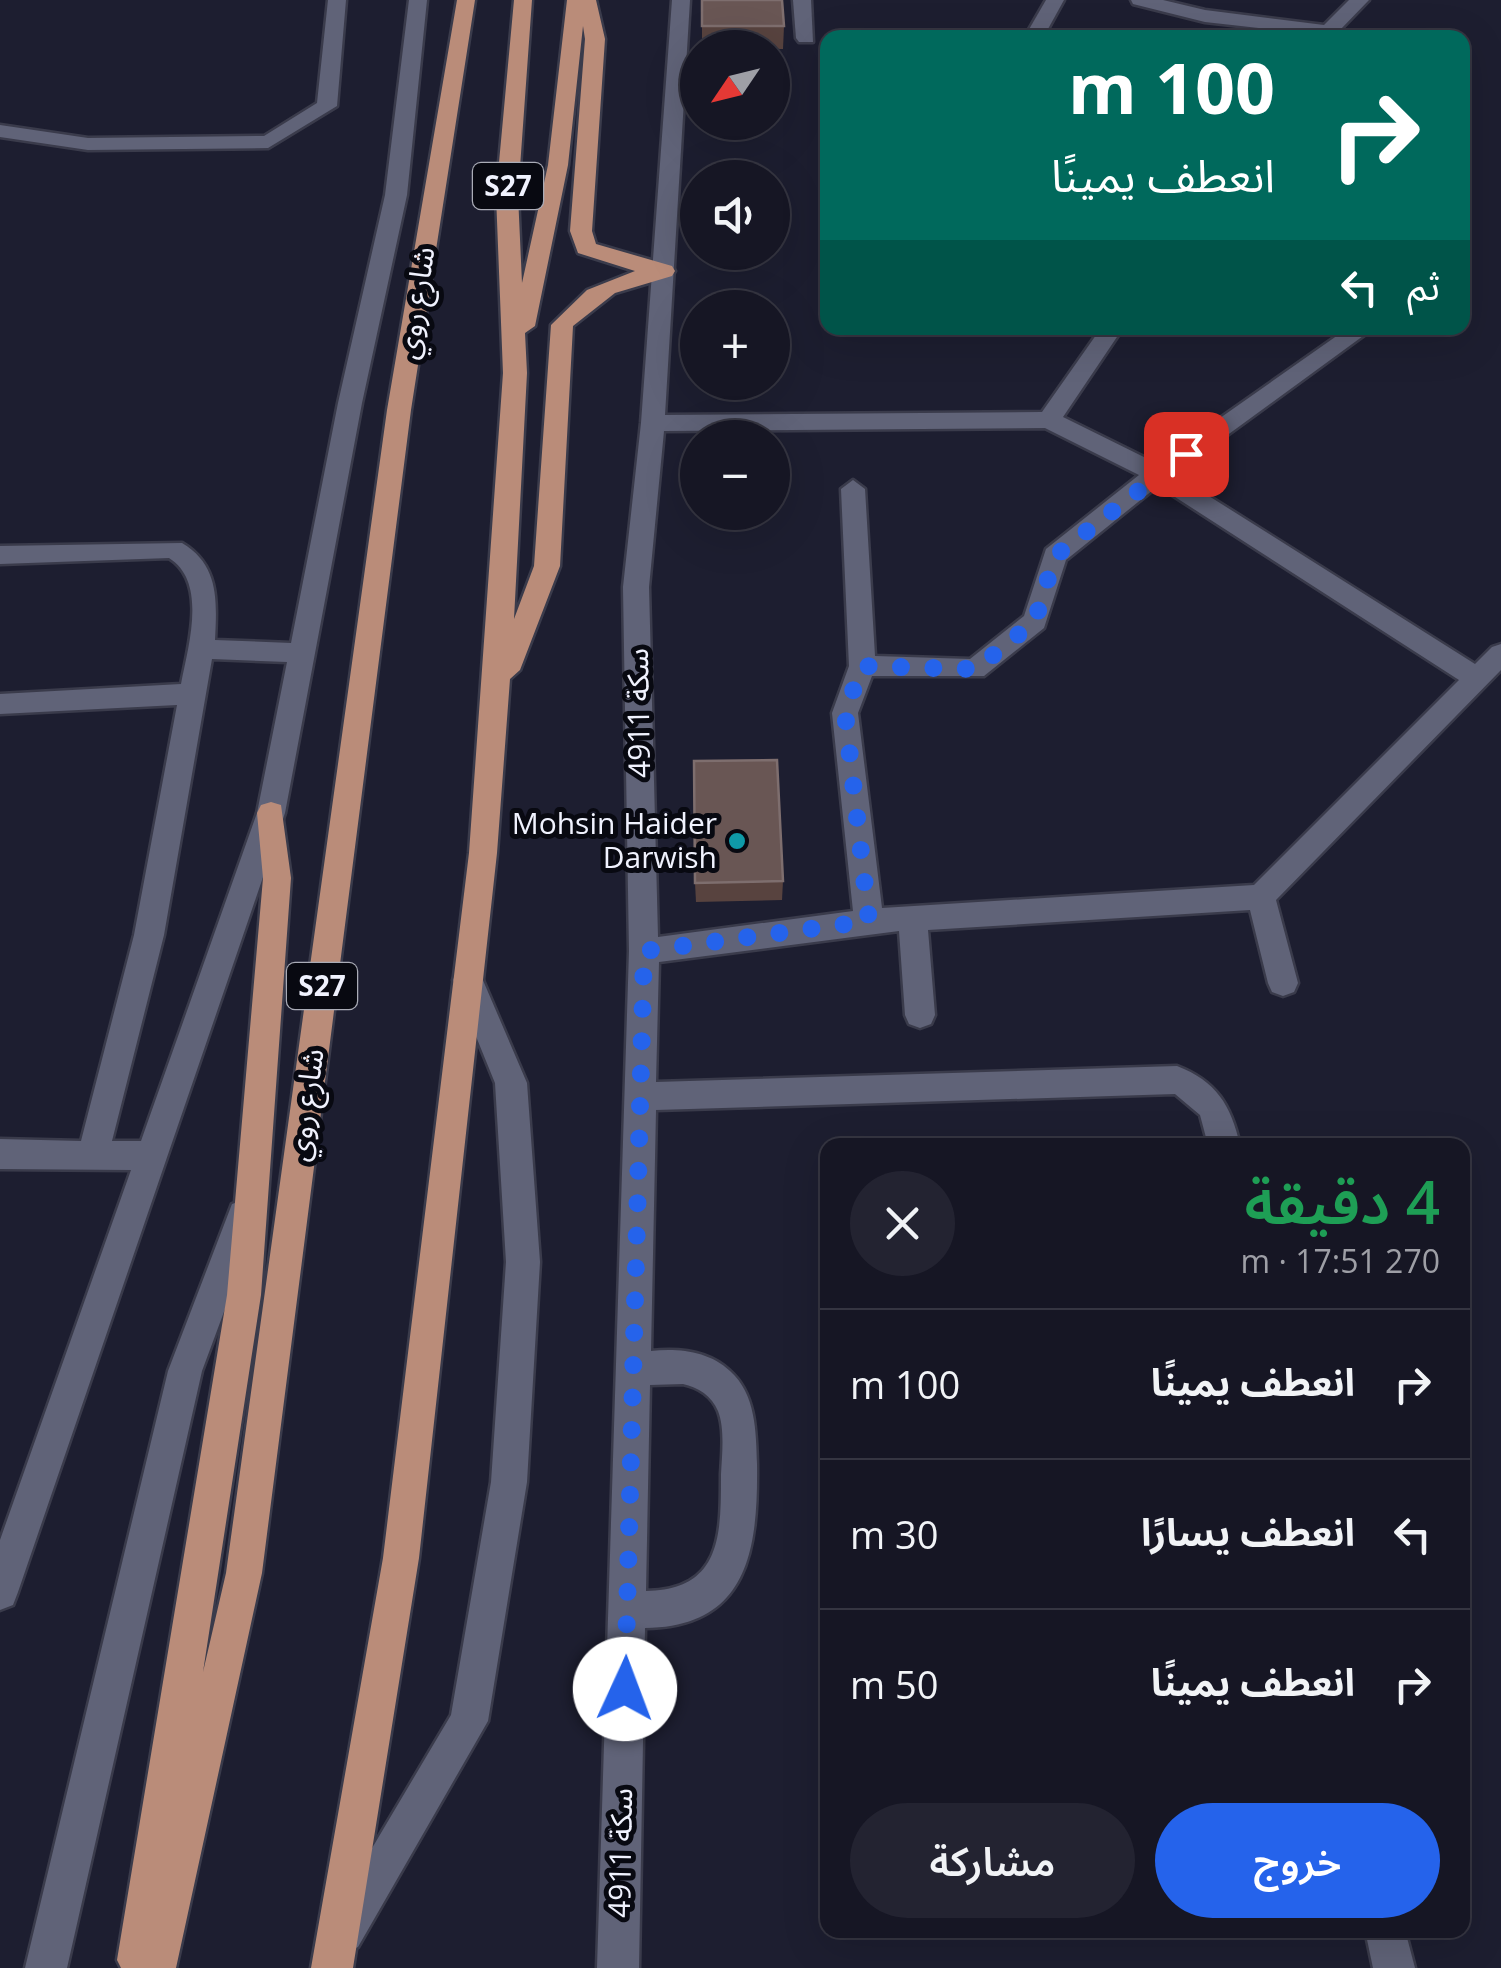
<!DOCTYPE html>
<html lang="ar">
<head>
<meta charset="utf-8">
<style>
	body { margin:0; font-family:"Open Sans","Noto Sans Arabic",sans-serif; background:#232331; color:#f1f3f6; direction:rtl; height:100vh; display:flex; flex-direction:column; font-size:38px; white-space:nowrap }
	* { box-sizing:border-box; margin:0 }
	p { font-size:32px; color:#9e9fa6 }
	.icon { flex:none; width:55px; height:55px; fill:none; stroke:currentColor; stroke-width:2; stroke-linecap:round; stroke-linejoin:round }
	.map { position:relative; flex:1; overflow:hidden; direction:ltr }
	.panel { position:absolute; left:820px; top:1138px; width:650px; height:800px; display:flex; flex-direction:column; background:#161624; border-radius:20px; box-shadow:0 10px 40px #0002,0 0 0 2px #353541; direction:rtl }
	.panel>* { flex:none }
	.hud { position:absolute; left:820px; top:30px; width:650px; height:305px; border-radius:20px; box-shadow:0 10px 40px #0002,0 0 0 2px #353541; direction:rtl; background:#00695c; color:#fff; overflow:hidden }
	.needle { width:65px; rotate:235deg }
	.controls { position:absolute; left:680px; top:30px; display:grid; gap:20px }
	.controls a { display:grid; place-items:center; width:110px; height:110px; border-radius:50%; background:#161624; box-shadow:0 10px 40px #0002,0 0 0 2px #353541; font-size:50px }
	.pin { position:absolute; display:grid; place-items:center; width:85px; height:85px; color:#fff; margin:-42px; border-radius:20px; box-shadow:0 5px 15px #0006 }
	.me { position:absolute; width:110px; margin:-55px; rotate:2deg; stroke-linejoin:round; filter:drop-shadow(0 0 8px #0008) }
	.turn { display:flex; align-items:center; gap:35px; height:210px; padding:0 30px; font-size:45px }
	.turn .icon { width:130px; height:130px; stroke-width:2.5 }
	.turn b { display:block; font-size:70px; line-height:85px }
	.then { display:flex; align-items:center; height:95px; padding:0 30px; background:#0003; gap:20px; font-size:38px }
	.round { display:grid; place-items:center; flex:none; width:105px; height:105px; border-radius:52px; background:#232331 }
	.headline { display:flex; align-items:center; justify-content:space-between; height:170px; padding:0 30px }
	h1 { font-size:60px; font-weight:600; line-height:75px; color:#1e9e55 }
	.cta { display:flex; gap:20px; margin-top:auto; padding:20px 30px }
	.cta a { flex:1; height:115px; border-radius:60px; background:#2563eb; color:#fff; font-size:40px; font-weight:600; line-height:115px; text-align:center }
	.cta a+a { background:#232331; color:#f1f3f6 }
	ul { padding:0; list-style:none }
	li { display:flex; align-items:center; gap:30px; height:150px; padding:0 30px; border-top:2px solid #353541 }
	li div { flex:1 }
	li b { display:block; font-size:38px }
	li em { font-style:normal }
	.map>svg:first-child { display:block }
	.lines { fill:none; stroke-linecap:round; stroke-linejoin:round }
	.minor-casing { stroke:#3a3b4b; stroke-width:5 }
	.major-casing { stroke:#3a3b4b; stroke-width:5 }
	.minor { fill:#606378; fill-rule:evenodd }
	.major { fill:#ba8c79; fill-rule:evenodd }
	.wall { fill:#58433f }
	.building { fill:#695654; stroke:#7e6e6e; stroke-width:2.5 }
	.route { stroke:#2563eb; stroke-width:18; stroke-dasharray:0 32.4 }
	.culture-dot { fill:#0f9aa8; stroke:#080911; stroke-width:4 }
	.labels { text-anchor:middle; stroke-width:10; stroke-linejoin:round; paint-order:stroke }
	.shield { fill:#080911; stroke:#aaacb7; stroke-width:2.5 }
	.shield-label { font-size:28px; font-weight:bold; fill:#f0f2fe }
	.street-label { font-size:30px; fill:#f0f2fe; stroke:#080911 }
	.poi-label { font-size:30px; fill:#f0f2fe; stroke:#080911; text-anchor:end }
</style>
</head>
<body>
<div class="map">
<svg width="1501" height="1968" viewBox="0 0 1501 1968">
	<rect width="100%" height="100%" fill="#1d1e30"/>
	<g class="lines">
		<defs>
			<g id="minor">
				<path d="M328,0H346L337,106L268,148L88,150L0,137V125L88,138L264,136L317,103Z"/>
				<path d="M409,0H427L407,195L362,403L285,813L18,1592L13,1605L0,1610V1540L131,1170L0,1169V1139L81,1141L134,935L177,705L0,714V694L181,684C188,647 208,582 169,558L0,564V546L182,543C219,565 217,600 215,640L291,643L338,403L385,195ZM212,659L287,662L257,813L141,1141H112L164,935Z"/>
				<path d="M672,0H690L665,415L1042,412L1101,328H1123L1063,417L1156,463L1348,328H1374L1174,474L1475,664L1492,647L1501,644V670L1276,900L1298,983L1294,992L1283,996L1272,992L1268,983L1250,910L928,930L935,1015L931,1024L920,1028L909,1024L905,1015L899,931L659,962L656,1082L1177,1066C1216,1081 1231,1105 1240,1145H1208L1200,1115L1175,1094L656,1110L651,1351C678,1348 709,1351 730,1371C756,1394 756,1432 757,1464C758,1548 749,1627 645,1628L639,1968H597L629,951L623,587L641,423ZM1045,428L1139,475L1046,549L1024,616L970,659L875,656L865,489L853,480L841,489L849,666L832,713L853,911L658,937L649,587L664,431ZM1158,486L1459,680L1254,885L882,908L858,713L872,676H984L1044,628L1066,560ZM683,1384C698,1387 712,1396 718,1411C725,1429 722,1455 721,1474C721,1534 722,1590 646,1591L650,1385Z"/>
				<path d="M793,0H811L813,42H799L796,38Z"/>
				<path d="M1046,0H1064L1043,38H1024Z"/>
				<path d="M1131,0H1163L1205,10L1324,25L1349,0H1369L1340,30L1347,38L1205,22L1133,4Z"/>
				<path d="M468,967L479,971L527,1083L540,1262L527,1482L488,1721L358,1947L344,1953L330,1947L324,1933L330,1919L451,1715L491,1482L506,1262L495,1083L453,980L457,971Z"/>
				<path d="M244,1200L256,1204L260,1215L202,1371L67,1968H25L168,1371L232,1204Z"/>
				<path d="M1365,1930H1405L1415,1968H1373Z"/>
			</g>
			<g id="major">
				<path d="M457,0H475L411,410L262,1573L176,1968H121L117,1960L227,1295L263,878L257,813L261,805L271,802L281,805L291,878L261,1295L203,1672L226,1573L387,410Z"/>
				<path d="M514,0H532L518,195L522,283L548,165L567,0H596L605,39L592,231L596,244L672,266L675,271L672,276L615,293L573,326L560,566L520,670L510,679L497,853L419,1558L353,1968H311L383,1558L469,853L503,373L496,195ZM583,26L585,39L570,231L578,253L635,271L587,290L551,325L534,566L514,619L527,373L525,333L535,326L568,165Z"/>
			</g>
		</defs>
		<!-- minor casing -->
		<use href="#minor" class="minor-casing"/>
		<!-- major casing -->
		<use href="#major" class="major-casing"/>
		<!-- minor -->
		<use href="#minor" class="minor"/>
		<!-- major -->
		<use href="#major" class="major"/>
	</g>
	<!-- wall -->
	<g class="wall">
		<path d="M702,0L784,26L783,49L702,48Z"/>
		<path d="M783,881L782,900L696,902L695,883Z"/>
	</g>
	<!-- building -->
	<g class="building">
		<path d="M702,0H782L784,26H702Z"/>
		<path d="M777,760L783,881L695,883L694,761Z"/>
	</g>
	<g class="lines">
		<!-- route -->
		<path class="route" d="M625,1689L644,951L869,921L845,713L862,666L976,669L1035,621L1055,556L1186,454"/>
	</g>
	<!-- markers -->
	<circle class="culture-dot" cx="737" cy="841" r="10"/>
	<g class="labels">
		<!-- shield labels -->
		<g class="shield">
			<rect x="473" y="163" width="70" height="46" rx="8"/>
			<rect x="287" y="963" width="70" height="46" rx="8"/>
		</g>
		<g class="shield-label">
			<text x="508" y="196">S27</text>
			<text x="322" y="996">S27</text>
		</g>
		<!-- street labels -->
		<g class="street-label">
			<text transform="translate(416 303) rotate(-81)" y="10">شارع روي</text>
			<text transform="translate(639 713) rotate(-91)" y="10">سكة 4911</text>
			<text transform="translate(306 1105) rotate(-82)" y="10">شارع روي</text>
			<text transform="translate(621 1853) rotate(-89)" y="10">سكة 4911</text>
		</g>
		<!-- poi labels -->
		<g class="poi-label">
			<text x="717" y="834">Mohsin Haider<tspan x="717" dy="34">Darwish</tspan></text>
		</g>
	</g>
</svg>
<div class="controls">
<a><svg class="needle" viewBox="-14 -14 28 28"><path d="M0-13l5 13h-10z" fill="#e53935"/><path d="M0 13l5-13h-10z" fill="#9e9fa6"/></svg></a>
<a><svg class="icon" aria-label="sound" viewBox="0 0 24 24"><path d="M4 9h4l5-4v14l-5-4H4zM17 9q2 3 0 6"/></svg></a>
<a>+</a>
<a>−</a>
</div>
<div class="pin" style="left:1186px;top:454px;background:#d93025"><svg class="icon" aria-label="arrive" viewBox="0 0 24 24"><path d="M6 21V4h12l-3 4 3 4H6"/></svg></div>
<svg class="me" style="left:625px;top:1689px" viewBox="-20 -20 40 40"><circle r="19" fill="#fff"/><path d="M0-13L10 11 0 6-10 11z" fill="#2563eb"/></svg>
<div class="hud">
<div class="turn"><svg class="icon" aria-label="right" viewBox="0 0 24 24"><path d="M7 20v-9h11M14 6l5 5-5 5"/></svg><div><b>100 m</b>انعطف يمينًا</div></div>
<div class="then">ثم<svg class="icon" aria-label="left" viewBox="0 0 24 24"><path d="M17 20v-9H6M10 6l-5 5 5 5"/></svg></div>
</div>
<section class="panel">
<div class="headline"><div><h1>4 دقيقة</h1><p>270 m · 17:51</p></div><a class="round"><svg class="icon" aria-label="close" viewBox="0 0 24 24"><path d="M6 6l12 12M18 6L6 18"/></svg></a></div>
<ul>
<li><svg class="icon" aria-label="right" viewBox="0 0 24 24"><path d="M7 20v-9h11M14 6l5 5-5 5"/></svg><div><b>انعطف يمينًا</b></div><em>100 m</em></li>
<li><svg class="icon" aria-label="left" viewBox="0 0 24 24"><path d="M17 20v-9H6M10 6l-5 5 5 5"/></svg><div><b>انعطف يسارًا</b></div><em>30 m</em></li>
<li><svg class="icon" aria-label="right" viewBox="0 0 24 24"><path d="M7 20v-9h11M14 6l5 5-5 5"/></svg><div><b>انعطف يمينًا</b></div><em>50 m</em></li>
</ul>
<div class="cta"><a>خروج</a><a>مشاركة</a></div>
</section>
</div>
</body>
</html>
